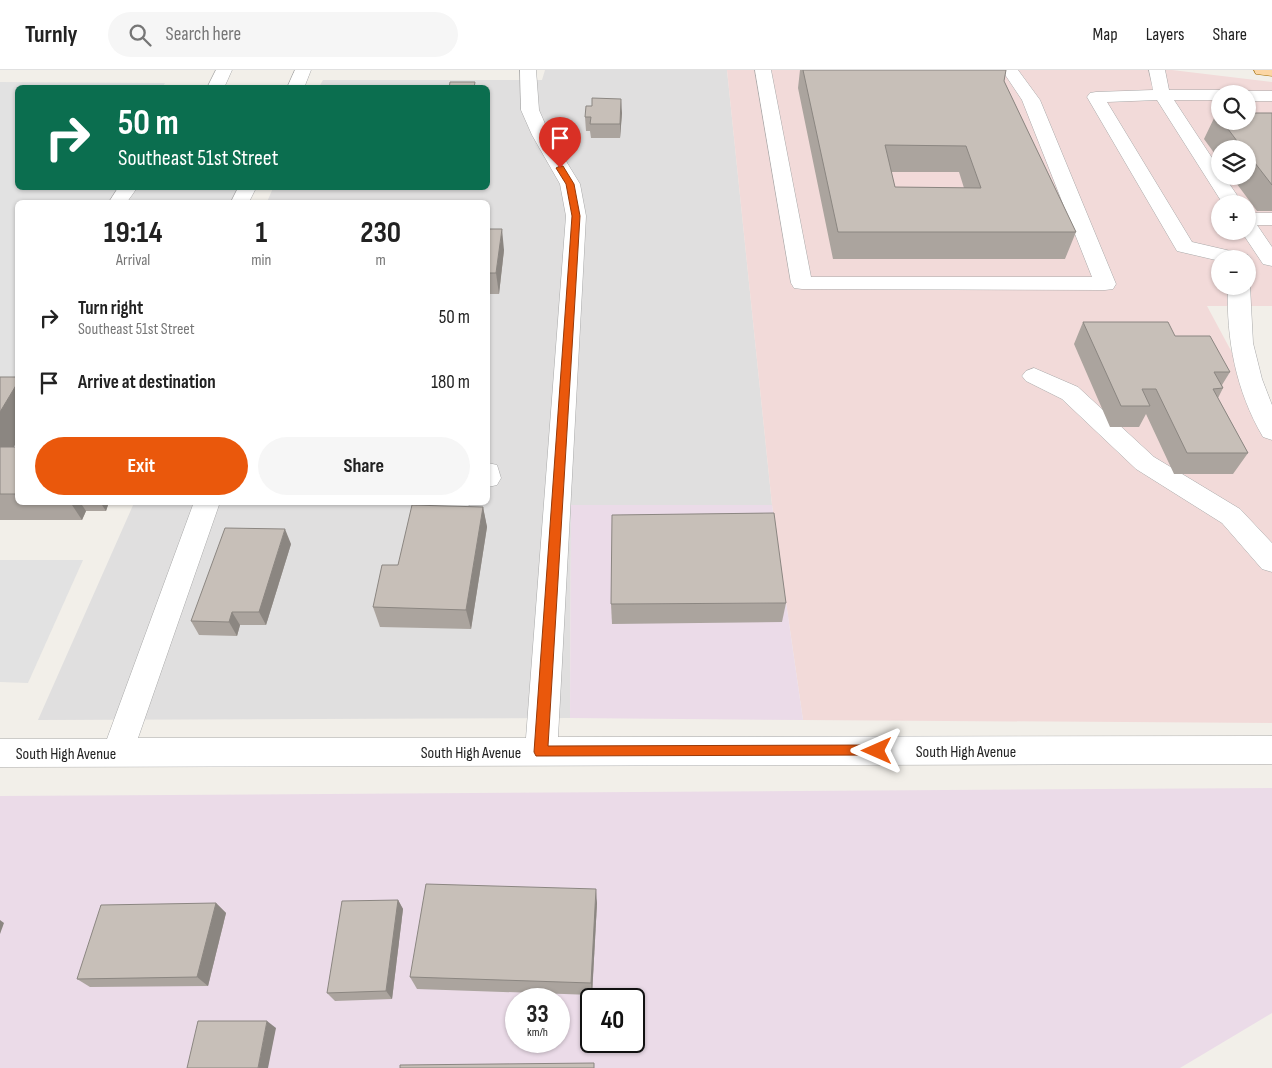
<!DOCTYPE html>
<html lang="en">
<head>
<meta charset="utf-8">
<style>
	body { margin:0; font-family:"Sofia Sans Condensed",sans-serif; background:#f6f6f6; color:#222; height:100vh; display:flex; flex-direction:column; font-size:19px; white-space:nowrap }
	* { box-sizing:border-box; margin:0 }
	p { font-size:16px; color:#767676 }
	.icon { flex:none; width:28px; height:28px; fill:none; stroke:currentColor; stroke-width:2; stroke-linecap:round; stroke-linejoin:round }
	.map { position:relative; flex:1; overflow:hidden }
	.drawer { position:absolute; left:15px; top:130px; width:475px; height:305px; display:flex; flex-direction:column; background:#fff; border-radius:8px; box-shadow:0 1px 4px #0004 }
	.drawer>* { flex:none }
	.guide { position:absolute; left:15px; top:15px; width:475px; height:105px; border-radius:8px; box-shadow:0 1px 4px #0004; background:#0b6e4f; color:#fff; overflow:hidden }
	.fabs { position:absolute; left:1211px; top:15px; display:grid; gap:10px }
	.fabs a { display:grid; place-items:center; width:45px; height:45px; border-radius:50%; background:#fff; box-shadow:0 1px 4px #0004; font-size:25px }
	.speed { position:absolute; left:505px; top:918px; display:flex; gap:10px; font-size:25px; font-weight:700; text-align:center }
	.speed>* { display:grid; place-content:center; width:65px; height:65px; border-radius:50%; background:#fff; box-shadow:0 1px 4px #0004; line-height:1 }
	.speed small { font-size:12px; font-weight:400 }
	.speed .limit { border:2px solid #111; border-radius:8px; background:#fff; color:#111 }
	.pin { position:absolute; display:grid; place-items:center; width:42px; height:42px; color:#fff; margin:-51px -21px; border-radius:50% 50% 50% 0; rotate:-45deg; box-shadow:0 0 5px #0007 }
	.pin .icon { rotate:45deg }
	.me { position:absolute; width:55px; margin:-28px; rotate:270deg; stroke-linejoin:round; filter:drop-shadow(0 0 4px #0008) }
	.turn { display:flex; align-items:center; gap:18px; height:105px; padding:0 20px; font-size:22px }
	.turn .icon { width:65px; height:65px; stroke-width:2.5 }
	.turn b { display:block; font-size:35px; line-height:42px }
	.eta { display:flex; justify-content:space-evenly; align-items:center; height:85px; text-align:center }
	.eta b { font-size:30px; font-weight:700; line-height:35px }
	.primary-button { display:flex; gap:10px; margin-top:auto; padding:10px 20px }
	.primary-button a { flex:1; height:58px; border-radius:30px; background:#ea580c; color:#fff; font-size:20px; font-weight:700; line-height:58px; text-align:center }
	.primary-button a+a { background:#f6f6f6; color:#222 }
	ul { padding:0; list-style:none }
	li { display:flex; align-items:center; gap:15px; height:65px; padding:0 20px }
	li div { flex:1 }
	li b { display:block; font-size:19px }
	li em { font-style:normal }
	header { display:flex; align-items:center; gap:30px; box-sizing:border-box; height:70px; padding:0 25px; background:#fff; border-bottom:1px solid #e0e0e0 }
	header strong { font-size:24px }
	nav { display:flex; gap:28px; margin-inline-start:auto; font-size:18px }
	.search { width:350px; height:45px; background:#f6f6f6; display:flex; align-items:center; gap:12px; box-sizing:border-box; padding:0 18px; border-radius:28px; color:#767676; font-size:19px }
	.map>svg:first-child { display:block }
	.residential { fill:#e0dfdf }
	.commercial { fill:#f2dad9; fill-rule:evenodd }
	.industrial { fill:#ebdbe8; fill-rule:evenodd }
	.parking { fill:#e2e2e2 }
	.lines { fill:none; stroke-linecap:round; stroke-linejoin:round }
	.minor-casing { stroke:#a9a9a9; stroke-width:1 }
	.major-casing { stroke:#a06b00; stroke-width:1 }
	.minor { fill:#fff; fill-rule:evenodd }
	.major { fill:#fcd6a4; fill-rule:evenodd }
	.wall { fill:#aba49e; fill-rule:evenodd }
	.shaded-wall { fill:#8b8681 }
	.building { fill:#c7bfb8; stroke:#8b8681; fill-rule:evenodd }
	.route { fill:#ea580c; stroke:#983908 }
	.labels { text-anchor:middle; stroke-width:5; stroke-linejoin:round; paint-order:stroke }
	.street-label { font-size:16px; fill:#222; stroke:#fff }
</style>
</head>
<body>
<header>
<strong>Turnly</strong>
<div class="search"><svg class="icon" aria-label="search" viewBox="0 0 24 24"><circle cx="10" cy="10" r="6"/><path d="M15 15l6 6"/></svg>Search here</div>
<nav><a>Map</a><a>Layers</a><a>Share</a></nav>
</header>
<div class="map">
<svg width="1272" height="998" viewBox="0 0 1272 998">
	<rect width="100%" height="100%" fill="#f2efe9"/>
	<!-- residential -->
	<path class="residential" d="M545,0H727L772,435H571L570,648L38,650L134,433L488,432V132H267L273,118H488V18L319,17L323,10H542Z"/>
	<!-- commercial -->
	<path class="commercial" d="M727,0H1172L1272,12V236H1207L1272,357V653L803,650L772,435ZM1220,24H1248V51H1220ZM1220,79H1248V106H1220ZM1220,134H1248V161H1220ZM1220,189H1248V216H1220Z"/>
	<!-- industrial -->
	<g class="industrial">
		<path d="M571,435H772L803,650L570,648Z"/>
		<path d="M1272,718V943L1180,998H0V726ZM516,929H559V971H516ZM591,929H634V971H591Z"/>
	</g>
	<!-- parking -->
	<g class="parking">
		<path d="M0,12L165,13L162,18H18V118H248L241,132H18L17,344H0Z"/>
		<path d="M0,490H83L28,613L0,612Z"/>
	</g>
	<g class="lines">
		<defs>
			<g id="minor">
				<path d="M216,0H232L224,18H207Z"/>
				<path d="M295,0H311L304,18H287Z"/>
				<path d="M520,0H536L539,40L550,65L580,114L586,146L558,667L1272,666V694L0,697V669H107L194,432H220L138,668H526L566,146L560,114L532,65L521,40Z"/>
				<path d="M755,0H771L811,207H1092L1022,30L1002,0H1018L1040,30L1116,214L1113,219L1105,220L802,219L794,218L791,213Z"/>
				<path d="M1149,0H1165L1169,20H1220L1228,24H1220V30H1174L1220,100V106H1224L1243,134H1223L1157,30L1107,32L1192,172L1248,185L1251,189L1248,193V189H1220V191L1177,181L1087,27L1090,23L1096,22L1153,20Z"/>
				<path d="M1248,21H1272V31H1248V24H1241Z"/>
				<path d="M118,118H137L127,132H109Z"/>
				<path d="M238,118H256L249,132H231Z"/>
				<path d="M1248,143H1272V155H1257L1272,177V196L1263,194L1241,161H1248Z"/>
				<path d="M1248,213L1250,216L1253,273L1262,309L1272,335V370L1263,367C1236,321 1226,269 1228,216H1248Z"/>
				<path d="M1034,298L1078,317L1154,387L1240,439L1272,473V502L1262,499L1222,453L1136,399L1062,329L1026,311L1022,306L1026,301Z"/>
				<path d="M488,393L497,395L501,408L497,415L488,417Z"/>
				<path d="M415,432H471C459,453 438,445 419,439Z"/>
			</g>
			<path id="major" d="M1254,0H1272V6L1256,4Z"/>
		</defs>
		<!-- minor casing -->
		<use href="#minor" class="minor-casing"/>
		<!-- major casing -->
		<use href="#major" class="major-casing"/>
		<!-- minor -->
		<use href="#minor" class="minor"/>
		<!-- major -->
		<use href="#major" class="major"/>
	</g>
	<!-- wall -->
	<g class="wall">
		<path d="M800,0H1006L1004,11L1076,162L1065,189H833L798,18ZM891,102H959L964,118L895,117Z"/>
		<path d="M622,43L620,68H591L590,61H586L585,47Z"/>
		<path d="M1272,43V141H1257L1231,106H1248V79H1220V91L1204,69L1216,44H1220V51H1222Z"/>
		<path d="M488,159L504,180L499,224H488Z"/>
		<path d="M1083,252L1175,266L1230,302L1222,315L1223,318L1218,328L1248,383L1233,404H1174L1146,344L1139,357H1110L1074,274Z"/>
		<path d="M0,307H18V370L13,377H18V432H109L106,441H86L82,450H0Z"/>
		<path d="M483,437L487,457L471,559L380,557L373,537L398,495Z"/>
		<path d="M291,474L266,555H240L237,566L199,565L191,551Z"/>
		<path d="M786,533L782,552L612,554L611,534Z"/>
		<path d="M398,830L403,839L392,929L335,931L327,923Z"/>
		<path d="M216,833L226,843L208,916L90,917L77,909Z"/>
		<path d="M597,833L592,925L417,919L410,907Z"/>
	</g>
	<!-- shaded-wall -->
	<g class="shaded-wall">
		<path d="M621,29L622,43L620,68V54Z"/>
		<path d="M502,159L504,180L499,224L496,203Z"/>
		<path d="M18,312V370L0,401V342Z"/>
		<path d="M70,432H80L86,441L82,450Z"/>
		<path d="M100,432H109L106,441Z"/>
		<path d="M483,437L487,457L471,559L466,540Z"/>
		<path d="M285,459L291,474L266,555L259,542Z"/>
		<path d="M232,542L240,555L237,566L229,552Z"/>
		<path d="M596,819L597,833L592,925L591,913Z"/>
		<path d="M398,830L403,839L392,929L386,921Z"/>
		<path d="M216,833L226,843L208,916L197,907Z"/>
		<path d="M0,850L4,853L0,864Z"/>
		<path d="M267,951L276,958L268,998H258Z"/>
	</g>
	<!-- building -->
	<g class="building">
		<path d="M803,0H1006L1004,11L1076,162H838ZM885,75L966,76L981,118L895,117Z"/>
		<path d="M450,12H475L474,18H449Z"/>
		<path d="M592,28L621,29L620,54H590L591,47H585L586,36H592Z"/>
		<path d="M1248,43H1272V115L1248,84V79H1243L1222,51H1248Z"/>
		<path d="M1216,44H1220V48Z"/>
		<path d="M488,159H502L496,203H488Z"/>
		<path d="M1083,252H1168L1175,266H1210L1230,302H1214L1223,318L1213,319L1248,383H1187L1156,319H1142L1150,336H1121Z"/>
		<path d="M0,307H18V312L0,342Z"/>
		<rect x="0" y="377" width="18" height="47"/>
		<path d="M412,435L483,437L466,540L373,537L382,495H398Z"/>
		<path d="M774,443L786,533L611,534L612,445Z"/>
		<path d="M225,458L285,459L259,542H232L229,552L191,551Z"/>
		<path d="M426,814L596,819L591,913L410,907Z"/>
		<path d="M398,830L386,921L327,923L342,831Z"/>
		<path d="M216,833L197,907L77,909L101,835Z"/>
		<path d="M198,951H267L258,998H187Z"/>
		<path d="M594,993V998H400V995Z"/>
	</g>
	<!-- route -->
	<path class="route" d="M560,96H563L574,114L580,146L548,676L877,675L881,677L883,681L881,685L536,686L534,682L572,146L566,114L556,98Z"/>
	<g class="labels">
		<!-- street labels -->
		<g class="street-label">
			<text x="966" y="687">South High Avenue</text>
			<text x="471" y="688">South High Avenue</text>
			<text x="66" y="689">South High Avenue</text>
		</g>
	</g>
</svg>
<div class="fabs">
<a><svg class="icon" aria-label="search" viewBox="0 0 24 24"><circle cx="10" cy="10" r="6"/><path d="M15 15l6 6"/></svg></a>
<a><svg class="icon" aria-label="layers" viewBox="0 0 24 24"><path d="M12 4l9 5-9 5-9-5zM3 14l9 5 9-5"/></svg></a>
<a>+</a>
<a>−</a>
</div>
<div class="speed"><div>33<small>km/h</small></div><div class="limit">40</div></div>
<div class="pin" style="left:560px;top:98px;background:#d93025"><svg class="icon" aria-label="arrive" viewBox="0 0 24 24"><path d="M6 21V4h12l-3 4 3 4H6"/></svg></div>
<svg class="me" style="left:877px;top:681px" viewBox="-20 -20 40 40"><path d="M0-17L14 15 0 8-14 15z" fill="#ea580c" stroke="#fff" stroke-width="4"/></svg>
<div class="guide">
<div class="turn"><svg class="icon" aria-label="right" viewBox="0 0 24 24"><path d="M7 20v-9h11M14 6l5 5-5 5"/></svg><div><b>50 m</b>Southeast 51st Street</div></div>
</div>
<section class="drawer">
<div class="eta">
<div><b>19:14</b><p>Arrival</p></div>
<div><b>1</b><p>min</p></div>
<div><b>230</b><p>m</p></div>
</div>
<ul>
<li><svg class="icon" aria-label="right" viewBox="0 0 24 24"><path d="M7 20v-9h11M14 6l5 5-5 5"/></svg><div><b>Turn right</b><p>Southeast 51st Street</p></div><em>50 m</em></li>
<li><svg class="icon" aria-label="arrive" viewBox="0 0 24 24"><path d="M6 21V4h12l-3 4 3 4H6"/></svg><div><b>Arrive at destination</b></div><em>180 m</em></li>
</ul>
<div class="primary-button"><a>Exit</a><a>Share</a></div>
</section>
</div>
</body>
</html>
